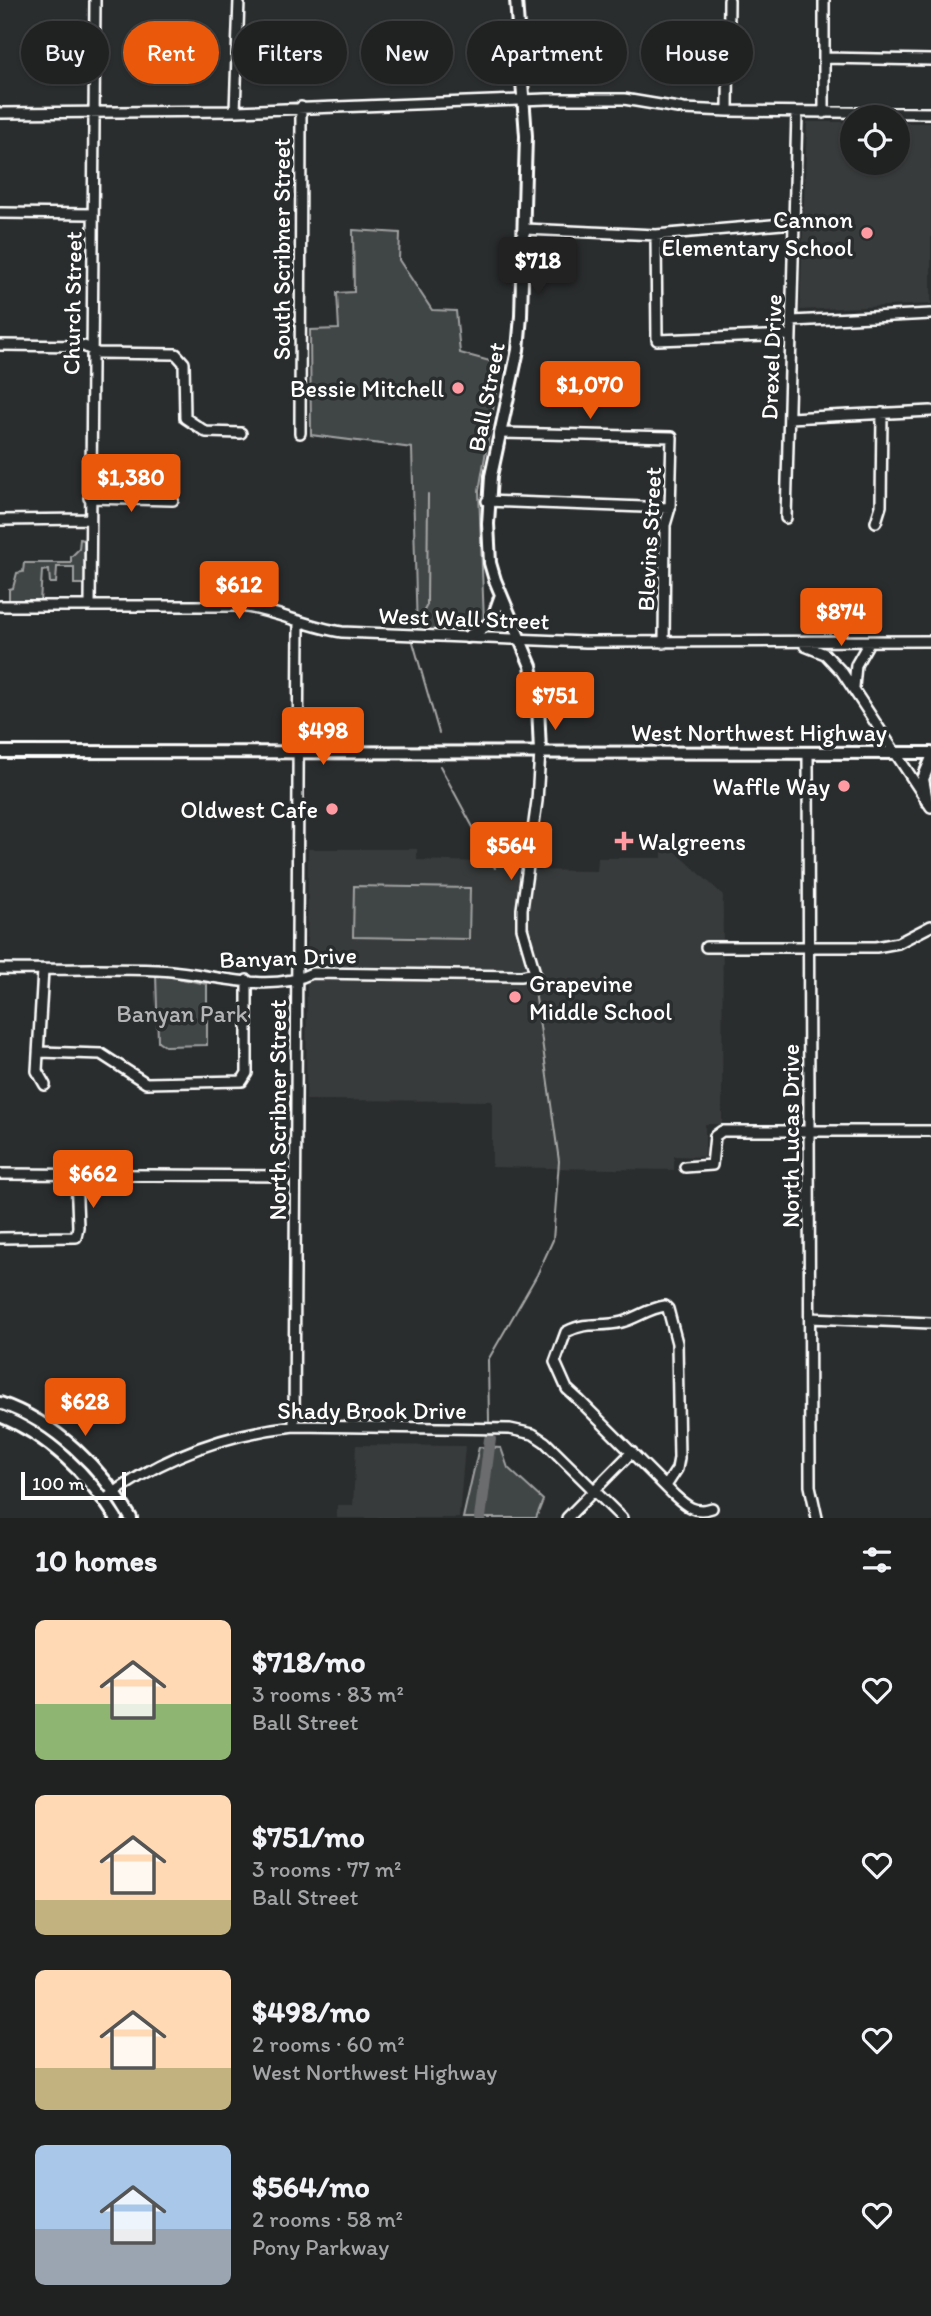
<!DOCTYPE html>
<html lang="en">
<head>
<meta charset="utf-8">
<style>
  body { margin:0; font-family:Itim,sans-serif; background:#2d2f2f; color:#f1f3f6; height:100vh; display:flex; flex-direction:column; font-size:26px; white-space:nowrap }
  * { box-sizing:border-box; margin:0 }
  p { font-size:23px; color:#a2a4a5 }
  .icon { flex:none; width:38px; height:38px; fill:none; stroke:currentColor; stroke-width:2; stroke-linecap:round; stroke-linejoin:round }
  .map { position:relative; height:1518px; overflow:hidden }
  .sheet { display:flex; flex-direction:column; background:#202222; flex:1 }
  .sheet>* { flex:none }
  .hud { position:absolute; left:21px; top:21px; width:889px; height:63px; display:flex; gap:14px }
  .fabs { position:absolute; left:840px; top:105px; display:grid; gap:14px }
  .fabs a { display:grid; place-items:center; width:70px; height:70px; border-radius:50%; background:#202222; box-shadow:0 2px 5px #0004,0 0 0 2px #3d3f40; font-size:35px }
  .scale { position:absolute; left:21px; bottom:18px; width:105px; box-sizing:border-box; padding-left:7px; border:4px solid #fff; border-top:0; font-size:19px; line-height:24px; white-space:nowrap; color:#fff; -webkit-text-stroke:5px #2a2d2e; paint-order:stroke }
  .price { position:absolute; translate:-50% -60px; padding:0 16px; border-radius:7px; background:#ea580c; color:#fff; font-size:23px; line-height:46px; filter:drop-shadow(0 2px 4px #0008) }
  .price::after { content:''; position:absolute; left:50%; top:42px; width:21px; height:16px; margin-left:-10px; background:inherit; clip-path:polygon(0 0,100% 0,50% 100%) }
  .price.selected { background:#222; color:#fff }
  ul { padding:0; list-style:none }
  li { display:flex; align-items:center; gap:21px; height:175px; padding:0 35px }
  li span { display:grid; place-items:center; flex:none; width:196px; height:140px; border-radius:10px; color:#555 }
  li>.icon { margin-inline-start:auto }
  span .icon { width:84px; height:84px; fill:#fffc; stroke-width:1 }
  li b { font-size:30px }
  h2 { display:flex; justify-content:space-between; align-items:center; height:84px; padding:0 35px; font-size:30px }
  .pill { padding:0 24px; border-radius:32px; background:#202222; box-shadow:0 2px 5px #0004,0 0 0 2px #3d3f40; font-size:24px; line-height:63px }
  .pill.selected { background:#ea580c; color:#fff }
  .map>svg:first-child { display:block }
</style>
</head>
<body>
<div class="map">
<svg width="931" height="1518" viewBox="0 0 931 1518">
  <rect width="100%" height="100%" fill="#2a2d2e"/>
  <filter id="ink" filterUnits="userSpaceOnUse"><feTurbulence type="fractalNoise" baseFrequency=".0143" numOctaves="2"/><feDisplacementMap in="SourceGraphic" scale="14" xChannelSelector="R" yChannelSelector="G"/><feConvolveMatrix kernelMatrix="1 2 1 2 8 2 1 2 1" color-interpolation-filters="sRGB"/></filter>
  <g filter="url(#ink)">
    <path fill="#373a3b" d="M807 122H852V163H898V123H931V304L800 310Z
      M662 839 723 895 722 1124H705V1157L674 1156V1170L492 1167V1101L306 1100 308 849H417V860L517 863V870L597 871 598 858H662Z
      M356 1445 465 1446 459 1518H337V1505H353Z"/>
    <path fill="#414445" stroke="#a0a2a2" stroke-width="2" d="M353 230 400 233 399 260 432 310 456 311 460 353 501 364 479 491 484 622 477 630 417 632 412 448 311 435 310 330 339 329 337 293 354 292Z
      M80 539 84 540 85 584H74V567H57L56 583H50L49 570 42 571 40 602H9V589L13 588 17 573 23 572 24 563H71V557L79 549Z
      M354 886 470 888 469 939 353 937Z
      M156 974 207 984V1045L165 1046 158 1041Z
      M479 1447 501 1448 508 1468 543 1500 536 1518H463Z"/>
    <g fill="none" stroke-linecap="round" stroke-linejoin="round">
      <path stroke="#a6a7a7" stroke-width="2" d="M414 629 427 605 428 494
        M413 642 439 733
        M440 766 495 868
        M489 1421 488 1360 537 1275 553 1240 559 1161 534 984"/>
      <path stroke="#6a6c6d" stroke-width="12" d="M480 1518 490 1439"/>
      <g stroke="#fff" stroke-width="14">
        <path id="minor" d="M824 0V113
          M824 58 931 60
          M235 111 239 0
          M728 111 729 0
          M0 113 235 111 547 99H624L684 109 728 111 931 113
          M0 213 92 214
          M525 229 656 235 794 223
          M656 235 657 340 791 335
          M792 321 931 314
          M0 345 84 346 97 353 176 354 184 363 185 418 206 432 241 433
          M789 418 931 411
          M300 433 301 107
          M502 433 672 437 670 508 665 525 664 643
          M89 498 173 500
          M487 501 670 508
          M786 518 797 113
          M0 520 89 519
          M876 522 881 506 882 413
          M0 606H240C275 610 307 627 342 632L586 642 931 641
          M90 606 95 0
          M805 646 825 654 842 672 931 807
          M854 687 856 665 868 644
          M808 753 810 1486 817 1518
          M706 947H876L898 943 931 926
          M0 969C52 970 105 968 157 970 205 971 266 996 312 973L521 976 535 973 522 928V909L537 801 540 752
          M43 970 37 1071 45 1085
          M40 1052 101 1054 146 1083 242 1081 247 1073V980
          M685 1167 712 1165 715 1136 722 1131H931
          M0 1174 295 1176
          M0 1238 76 1237 78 1227 76 1174
          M810 1318 931 1323
          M294 1426 299 621
          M666 1486 677 1469 679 1458 677 1343 668 1309 665 1306C649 1308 637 1318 622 1322 599 1328 590 1320 566 1332L555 1362 567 1389 580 1401 674 1495C686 1506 695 1514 712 1508
          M104 1500C161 1457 224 1434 294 1426L510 1429 533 1434 545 1442 622 1518
          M567 1518 632 1452"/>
      </g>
      <g stroke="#fff" stroke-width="16">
        <path id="major" d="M516 0 526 136 521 316 518 350 491 476 488 524 490 563 495 580 531 666 538 704 540 752
          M467 637 491 623 501 595
          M0 752 931 753
          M927 801 923 779 931 760
          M0 1403C55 1422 102 1468 131 1518
          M0 1416C48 1435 89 1475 116 1518"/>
      </g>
      <use href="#minor" stroke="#2a2d2e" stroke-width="9"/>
      <use href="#major" stroke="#2a2d2e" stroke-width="10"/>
    </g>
  </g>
  <g fill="#ff9aa2" stroke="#2a2d2e" stroke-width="2.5">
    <circle cx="867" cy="233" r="7"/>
    <circle cx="458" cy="388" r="7"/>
    <circle cx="844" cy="786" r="7"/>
    <circle cx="332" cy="809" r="7"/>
    <path d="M620.5 830.5h7v7h7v7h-7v7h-7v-7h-7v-7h7z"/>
    <circle cx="515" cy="997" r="7"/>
  </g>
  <g text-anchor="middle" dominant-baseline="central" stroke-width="7" stroke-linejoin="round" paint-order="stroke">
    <g font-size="24" fill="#fff" stroke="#2a2d2e" text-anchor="end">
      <text x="853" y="219">Cannon<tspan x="853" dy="28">Elementary School</tspan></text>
      <text x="444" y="388">Bessie Mitchell</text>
      <text x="830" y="786">Waffle Way</text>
      <text x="318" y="809">Oldwest Cafe</text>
      <text x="638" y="841" text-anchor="start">Walgreens</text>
      <text x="529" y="983" text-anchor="start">Grapevine<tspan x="529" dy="28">Middle School</tspan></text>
    </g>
    <g font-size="24" fill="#fff" stroke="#2a2d2e">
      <text transform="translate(281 249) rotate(-90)">South Scribner Street</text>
      <text transform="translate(72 303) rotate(-89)">Church Street</text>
      <text transform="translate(771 357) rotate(-88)">Drexel Drive</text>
      <text transform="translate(486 397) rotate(-79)">Ball Street</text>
      <text transform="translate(649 539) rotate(-87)">Blevins Street</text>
      <text transform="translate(464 618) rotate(2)">West Wall Street</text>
      <text x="759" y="732">West Northwest Highway</text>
      <text transform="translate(288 957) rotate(-2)">Banyan Drive</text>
      <text transform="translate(277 1110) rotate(-90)">North Scribner Street</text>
      <text transform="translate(790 1136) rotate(-90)">North Lucas Drive</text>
      <text x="372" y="1410">Shady Brook Drive</text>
    </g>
    <g font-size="24" fill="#b3b4b5" stroke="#2a2d2e">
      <text x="182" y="1013">Banyan Park</text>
    </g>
  </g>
</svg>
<div class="fabs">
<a><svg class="icon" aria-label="locate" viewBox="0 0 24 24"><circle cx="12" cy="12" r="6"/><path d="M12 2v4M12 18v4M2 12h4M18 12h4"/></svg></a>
</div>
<div class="scale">100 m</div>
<b class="price selected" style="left:538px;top:297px">$718</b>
<b class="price" style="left:590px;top:421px">$1,070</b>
<b class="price" style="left:131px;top:514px">$1,380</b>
<b class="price" style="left:239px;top:621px">$612</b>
<b class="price" style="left:841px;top:648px">$874</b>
<b class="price" style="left:555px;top:732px">$751</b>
<b class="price" style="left:323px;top:767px">$498</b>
<b class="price" style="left:511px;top:882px">$564</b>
<b class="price" style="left:93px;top:1210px">$662</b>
<b class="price" style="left:85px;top:1438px">$628</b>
<div class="hud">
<a class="pill">Buy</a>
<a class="pill selected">Rent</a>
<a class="pill">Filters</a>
<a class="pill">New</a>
<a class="pill">Apartment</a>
<a class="pill">House</a>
</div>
</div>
<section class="sheet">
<h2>10 homes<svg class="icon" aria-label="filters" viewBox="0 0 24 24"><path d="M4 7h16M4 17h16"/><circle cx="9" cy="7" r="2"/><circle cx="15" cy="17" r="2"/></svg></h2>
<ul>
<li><span style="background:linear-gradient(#ffd9b3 60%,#8fb573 0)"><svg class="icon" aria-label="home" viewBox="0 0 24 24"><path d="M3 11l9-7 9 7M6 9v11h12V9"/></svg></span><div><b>$718/mo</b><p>3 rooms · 83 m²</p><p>Ball Street</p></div><svg class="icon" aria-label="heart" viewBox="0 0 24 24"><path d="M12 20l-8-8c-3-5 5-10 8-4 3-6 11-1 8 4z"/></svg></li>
<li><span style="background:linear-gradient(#ffd9b3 75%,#c2b280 0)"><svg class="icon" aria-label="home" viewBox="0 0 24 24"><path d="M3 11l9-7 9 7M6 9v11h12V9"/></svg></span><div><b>$751/mo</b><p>3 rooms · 77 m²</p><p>Ball Street</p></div><svg class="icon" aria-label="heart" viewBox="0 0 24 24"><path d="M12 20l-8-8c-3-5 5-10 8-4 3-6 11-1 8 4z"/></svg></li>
<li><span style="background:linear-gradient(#ffd9b3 70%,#c2b280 0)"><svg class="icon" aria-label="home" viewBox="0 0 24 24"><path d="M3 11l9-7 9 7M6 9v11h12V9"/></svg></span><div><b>$498/mo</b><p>2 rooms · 60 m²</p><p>West Northwest Highway</p></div><svg class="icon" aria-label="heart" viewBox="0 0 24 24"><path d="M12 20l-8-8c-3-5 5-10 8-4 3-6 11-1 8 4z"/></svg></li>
<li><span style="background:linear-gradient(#a9c7e8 60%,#9aa5b1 0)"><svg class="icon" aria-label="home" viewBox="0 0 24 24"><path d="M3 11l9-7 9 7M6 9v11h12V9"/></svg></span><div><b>$564/mo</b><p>2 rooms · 58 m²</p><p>Pony Parkway</p></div><svg class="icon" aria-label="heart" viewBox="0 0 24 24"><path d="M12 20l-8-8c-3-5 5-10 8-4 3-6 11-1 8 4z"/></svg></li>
</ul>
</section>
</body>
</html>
